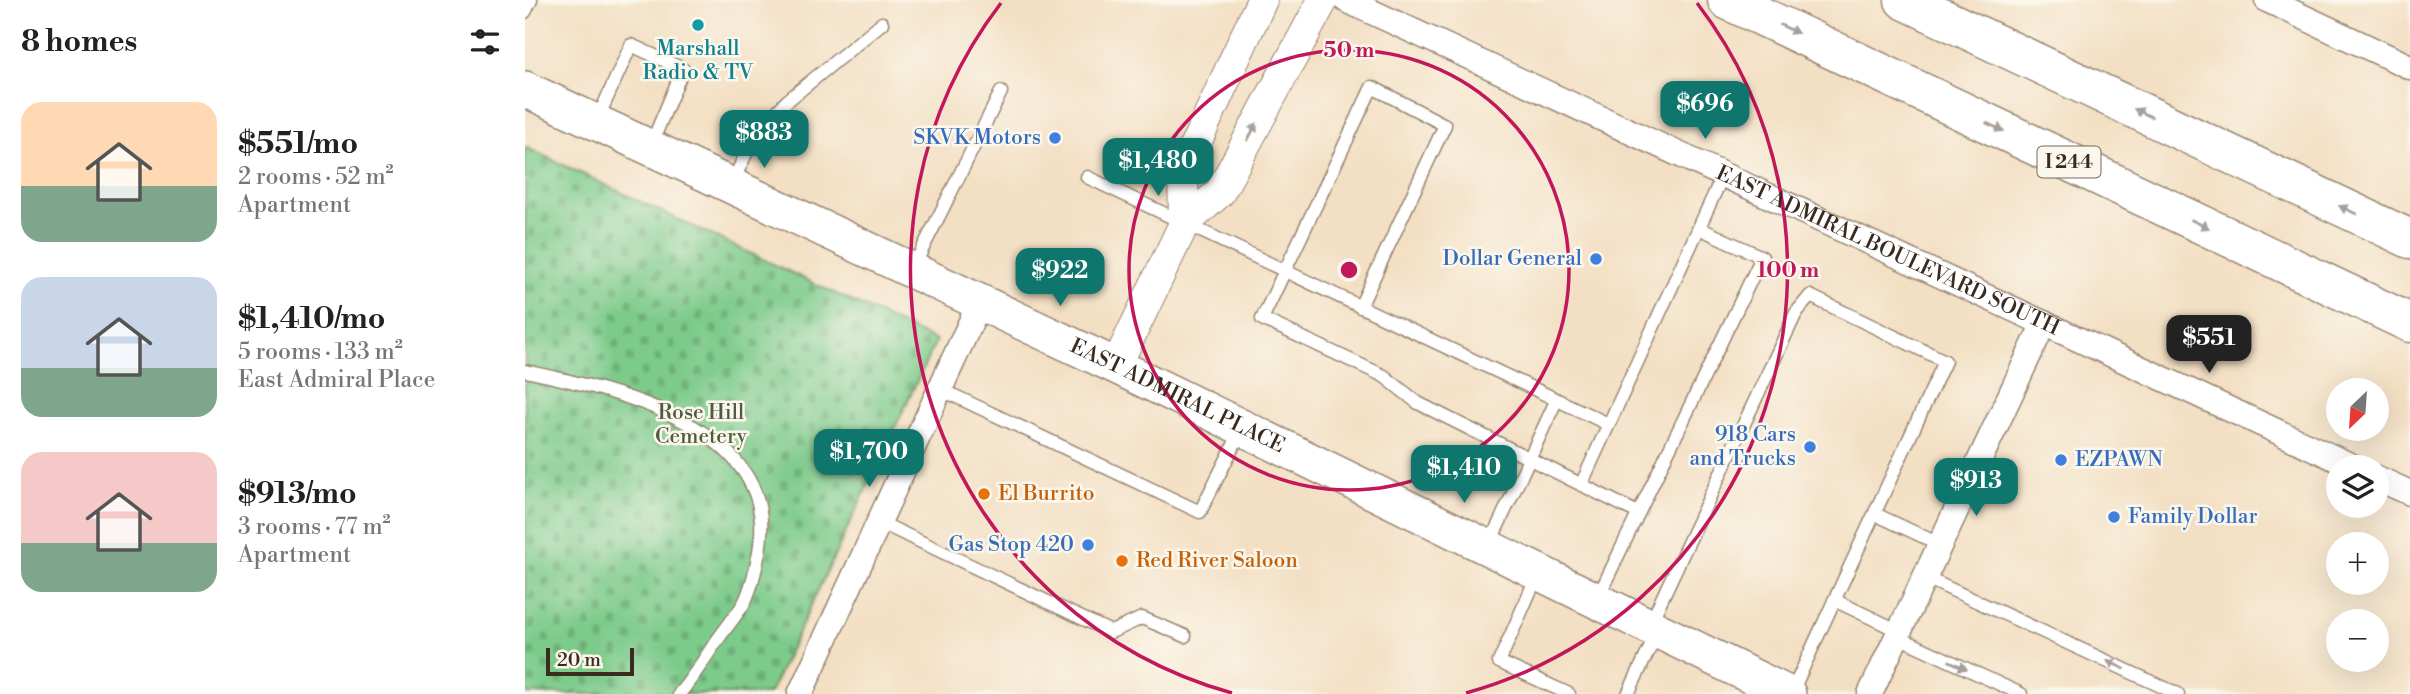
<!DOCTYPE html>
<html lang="en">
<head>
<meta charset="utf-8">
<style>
  body { margin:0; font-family:"Libre Bodoni",serif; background:#f2f2f2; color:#222; height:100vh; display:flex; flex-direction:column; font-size:26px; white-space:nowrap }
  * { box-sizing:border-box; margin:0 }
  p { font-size:23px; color:#767676 }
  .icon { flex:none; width:38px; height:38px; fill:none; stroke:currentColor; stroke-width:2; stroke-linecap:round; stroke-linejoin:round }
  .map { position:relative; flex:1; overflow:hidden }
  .panel { display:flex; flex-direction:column; background:#fff; width:525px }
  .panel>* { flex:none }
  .needle { width:46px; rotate:205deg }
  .fabs { position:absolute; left:1801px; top:378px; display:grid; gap:14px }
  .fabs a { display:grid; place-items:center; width:63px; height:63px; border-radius:50%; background:#fff; box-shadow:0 7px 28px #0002; font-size:35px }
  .scale { position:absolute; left:21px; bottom:18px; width:88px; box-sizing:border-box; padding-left:7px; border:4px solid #3b2a1e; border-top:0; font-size:19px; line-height:24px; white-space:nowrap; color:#3b2a1e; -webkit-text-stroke:5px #fbf7ec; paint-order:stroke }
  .price { position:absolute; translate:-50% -60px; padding:0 16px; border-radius:14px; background:#0f766e; color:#fff; font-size:23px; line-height:46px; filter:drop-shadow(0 2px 4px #0008) }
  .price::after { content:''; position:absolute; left:50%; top:42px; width:21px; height:16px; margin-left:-10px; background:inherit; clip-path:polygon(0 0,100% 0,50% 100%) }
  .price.current { background:#222; color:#fff }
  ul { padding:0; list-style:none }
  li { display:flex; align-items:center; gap:21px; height:175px; padding:0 21px }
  li span { display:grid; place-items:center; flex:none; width:196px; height:140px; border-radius:21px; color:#555 }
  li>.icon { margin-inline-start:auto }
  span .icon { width:84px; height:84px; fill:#fffc; stroke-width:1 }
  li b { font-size:30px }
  h2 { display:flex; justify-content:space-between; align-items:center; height:84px; padding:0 21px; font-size:30px }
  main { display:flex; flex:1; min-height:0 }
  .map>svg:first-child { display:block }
</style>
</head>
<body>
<main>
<section class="panel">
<h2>8 homes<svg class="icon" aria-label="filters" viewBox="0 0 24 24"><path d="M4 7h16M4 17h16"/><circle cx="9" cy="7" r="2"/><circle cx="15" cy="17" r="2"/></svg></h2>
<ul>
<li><span style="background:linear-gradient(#ffd9b3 60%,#7fa58c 0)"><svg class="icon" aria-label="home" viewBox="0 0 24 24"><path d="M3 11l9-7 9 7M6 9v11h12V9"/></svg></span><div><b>$551/mo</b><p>2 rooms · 52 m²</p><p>Apartment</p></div></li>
<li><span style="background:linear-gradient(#c9d6e8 65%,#7fa58c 0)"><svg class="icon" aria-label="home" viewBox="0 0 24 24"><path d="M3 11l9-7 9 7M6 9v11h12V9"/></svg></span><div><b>$1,410/mo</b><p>5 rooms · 133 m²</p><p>East Admiral Place</p></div></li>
<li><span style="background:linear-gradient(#f6c9c9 65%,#7fa58c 0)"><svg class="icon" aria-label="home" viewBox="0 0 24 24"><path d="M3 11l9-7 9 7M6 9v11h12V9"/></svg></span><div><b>$913/mo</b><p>3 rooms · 77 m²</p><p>Apartment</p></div></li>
</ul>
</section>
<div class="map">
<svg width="1885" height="694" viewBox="0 0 1885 694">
  <defs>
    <pattern id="cemetery-stones" width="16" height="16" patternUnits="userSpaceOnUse" patternTransform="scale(1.75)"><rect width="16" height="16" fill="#7dcb8b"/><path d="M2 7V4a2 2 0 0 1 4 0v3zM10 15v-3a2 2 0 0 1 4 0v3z" fill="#6dae78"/></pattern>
  </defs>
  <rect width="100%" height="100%" fill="#fbf7ec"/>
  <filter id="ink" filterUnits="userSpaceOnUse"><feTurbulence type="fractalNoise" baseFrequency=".0143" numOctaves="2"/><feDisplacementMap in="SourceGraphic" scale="14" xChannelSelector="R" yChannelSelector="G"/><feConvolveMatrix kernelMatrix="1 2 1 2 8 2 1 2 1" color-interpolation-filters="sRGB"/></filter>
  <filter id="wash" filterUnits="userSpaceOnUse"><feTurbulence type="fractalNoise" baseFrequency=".00686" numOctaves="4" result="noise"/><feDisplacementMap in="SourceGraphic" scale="28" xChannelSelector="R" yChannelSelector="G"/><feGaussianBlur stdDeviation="1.57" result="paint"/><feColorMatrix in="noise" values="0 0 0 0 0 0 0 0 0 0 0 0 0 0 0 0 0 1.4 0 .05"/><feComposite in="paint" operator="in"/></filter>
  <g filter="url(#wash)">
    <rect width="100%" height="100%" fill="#f3dfc3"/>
    <path fill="url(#cemetery-stones)" stroke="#5c7a54" stroke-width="2" d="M0 147 411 341 244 694H0Z"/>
  </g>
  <g filter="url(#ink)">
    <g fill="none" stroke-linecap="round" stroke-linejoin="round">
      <g stroke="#978470" stroke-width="15">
        <path id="service" d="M0 12 6 0
          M72 120 106 45 158 69 125 147
          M562 177 1083 424
          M206 185 230 135 262 101 357 23
          M387 270 476 92
          M835 307 920 125 847 87 737 319 859 376 893 403 1113 513
          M0 371C90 390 258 427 234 552 231 568 227 588 219 603 211 616 200 629 191 642 179 659 168 678 154 694
          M415 389 675 512 717 429
          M1056 485 1198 175
          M1350 514 1414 544
          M354 522 586 632 617 618 660 636
          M963 547 1031 401
          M1012 576 974 662 1044 694
          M1399 577 1653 694
          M1073 597 1237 257 1174 228
          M1309 600 1374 631
          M1125 624 1271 313 1285 296 1420 361 1266 694
          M1371 636 1496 694
          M1103 694 1133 631"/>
      </g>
      <g stroke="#978470" stroke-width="27">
        <g id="minor">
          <path id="s1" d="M821 0 1829 467"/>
          <path d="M1742 0 1885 67"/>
          <path d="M1852 478 1885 493"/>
          <path d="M275 694 455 302"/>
          <path d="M1345 694 1519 323"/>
        </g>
      </g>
      <g stroke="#978470" stroke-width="32">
        <path id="tertiary" d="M659 224 658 171 737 0
          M591 366 659 224 695 192 798 0"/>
      </g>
      <g stroke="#978470" stroke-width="38">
        <g id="secondary">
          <path id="s2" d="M0 89 591 366 1263 694"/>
        </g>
      </g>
      <g stroke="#978470" stroke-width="41">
        <path id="motorway" d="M1202 0 1885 323
          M1379 0 1885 239"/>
      </g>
      <use href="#service" stroke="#fff" stroke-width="12"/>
      <use href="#minor" stroke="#fff" stroke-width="24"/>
      <use href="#tertiary" stroke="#fff" stroke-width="30"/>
      <use href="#secondary" stroke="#fff" stroke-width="35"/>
      <use href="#motorway" stroke="#fff" stroke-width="38"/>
    </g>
    <defs><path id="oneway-solid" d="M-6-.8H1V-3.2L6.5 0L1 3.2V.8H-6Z" transform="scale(1.75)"/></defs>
    <g fill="#a79f9a">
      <use href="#oneway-solid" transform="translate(1264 29) rotate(25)"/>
      <use href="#oneway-solid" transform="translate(1618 113) rotate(-155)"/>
      <use href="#oneway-solid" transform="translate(1470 127) rotate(25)"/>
      <use href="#oneway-solid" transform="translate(727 132) rotate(-62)"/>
      <use href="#oneway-solid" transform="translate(1823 210) rotate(-155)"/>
      <use href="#oneway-solid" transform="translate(1675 224) rotate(25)"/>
      <use href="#oneway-solid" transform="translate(1433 665) rotate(25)"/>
      <use href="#oneway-solid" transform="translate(1591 665) rotate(-155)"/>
    </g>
  </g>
  <g fill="none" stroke="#c2185b" stroke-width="3.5">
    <circle cx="824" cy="270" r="220"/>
    <path d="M707 693A439 439 0 0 1 476 3M1172 3A439 439 0 0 1 941 693"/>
  </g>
  <circle fill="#0f9aa8" stroke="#fbf7ec" stroke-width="2.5" cx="173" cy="25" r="7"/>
  <g fill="#3f7fe0" stroke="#fbf7ec" stroke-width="2.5">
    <circle cx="530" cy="138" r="7"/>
    <circle cx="1071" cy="259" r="7"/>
    <circle cx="1285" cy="447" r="7"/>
    <circle cx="1536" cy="460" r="7"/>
    <circle cx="1589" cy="517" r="7"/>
    <circle cx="563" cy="545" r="7"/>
  </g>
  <g fill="#e8710a" stroke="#fbf7ec" stroke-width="2.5">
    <circle cx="459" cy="494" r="7"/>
    <circle cx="597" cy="561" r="7"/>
  </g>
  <g text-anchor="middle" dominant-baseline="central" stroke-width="5" stroke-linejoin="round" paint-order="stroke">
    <rect fill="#fbf7ec" stroke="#75685c" stroke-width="2" x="1512.5" y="146.5" width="63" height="31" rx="5"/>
    <g font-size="19" font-weight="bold" fill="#3b2a1e">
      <text x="1544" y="162">I 244</text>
    </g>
    <g font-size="21" fill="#0d838f" stroke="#fbf7ec">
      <text x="173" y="49">Marshall<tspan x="173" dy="24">Radio &amp; TV</tspan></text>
    </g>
    <g font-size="21" fill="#366cbe" stroke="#fbf7ec" text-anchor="end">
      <text x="516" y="138">SKVK Motors</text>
      <text x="1057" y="259">Dollar General</text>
      <text x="1271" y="435">918 Cars<tspan x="1271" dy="24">and Trucks</tspan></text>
      <text x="1550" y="460" text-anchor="start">EZPAWN</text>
      <text x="1603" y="517" text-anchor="start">Family Dollar</text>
      <text x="549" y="545">Gas Stop 420</text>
    </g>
    <g font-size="21" fill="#3b2a1e" stroke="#fbf7ec">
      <text stroke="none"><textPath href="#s1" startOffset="597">EAST ADMIRAL BOULEVARD SOUTH</textPath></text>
      <text stroke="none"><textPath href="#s2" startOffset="721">EAST ADMIRAL PLACE</textPath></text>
    </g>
    <g font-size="21" fill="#4f5a3f" stroke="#fbf7ec">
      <text x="176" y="413">Rose Hill<tspan x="176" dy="24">Cemetery</tspan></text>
    </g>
    <g font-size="21" fill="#c56008" stroke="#fbf7ec" text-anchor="start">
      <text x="473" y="494">El Burrito</text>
      <text x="611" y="561">Red River Saloon</text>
    </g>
  </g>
  <circle cx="824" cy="270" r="10" fill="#c2185b" stroke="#fbf7ec" stroke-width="3.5"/>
  <g font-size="21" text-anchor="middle" font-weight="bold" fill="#c2185b" stroke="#fbf7ec" stroke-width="5" stroke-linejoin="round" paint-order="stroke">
    <text x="824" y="57">50 m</text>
    <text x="1263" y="277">100 m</text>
  </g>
</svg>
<div class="fabs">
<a><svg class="needle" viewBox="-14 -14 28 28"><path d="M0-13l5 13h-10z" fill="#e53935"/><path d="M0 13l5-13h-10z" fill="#767676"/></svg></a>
<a><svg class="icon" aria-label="layers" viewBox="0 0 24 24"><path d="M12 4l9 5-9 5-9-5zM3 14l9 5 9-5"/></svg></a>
<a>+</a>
<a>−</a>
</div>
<div class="scale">20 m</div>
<b class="price" style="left:1180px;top:141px">$696</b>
<b class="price" style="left:239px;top:170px">$883</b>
<b class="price" style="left:633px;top:198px">$1,480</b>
<b class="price" style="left:535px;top:308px">$922</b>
<b class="price current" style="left:1684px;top:375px">$551</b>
<b class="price" style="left:344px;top:489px">$1,700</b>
<b class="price" style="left:939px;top:505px">$1,410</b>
<b class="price" style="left:1451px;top:518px">$913</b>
</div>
</main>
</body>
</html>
